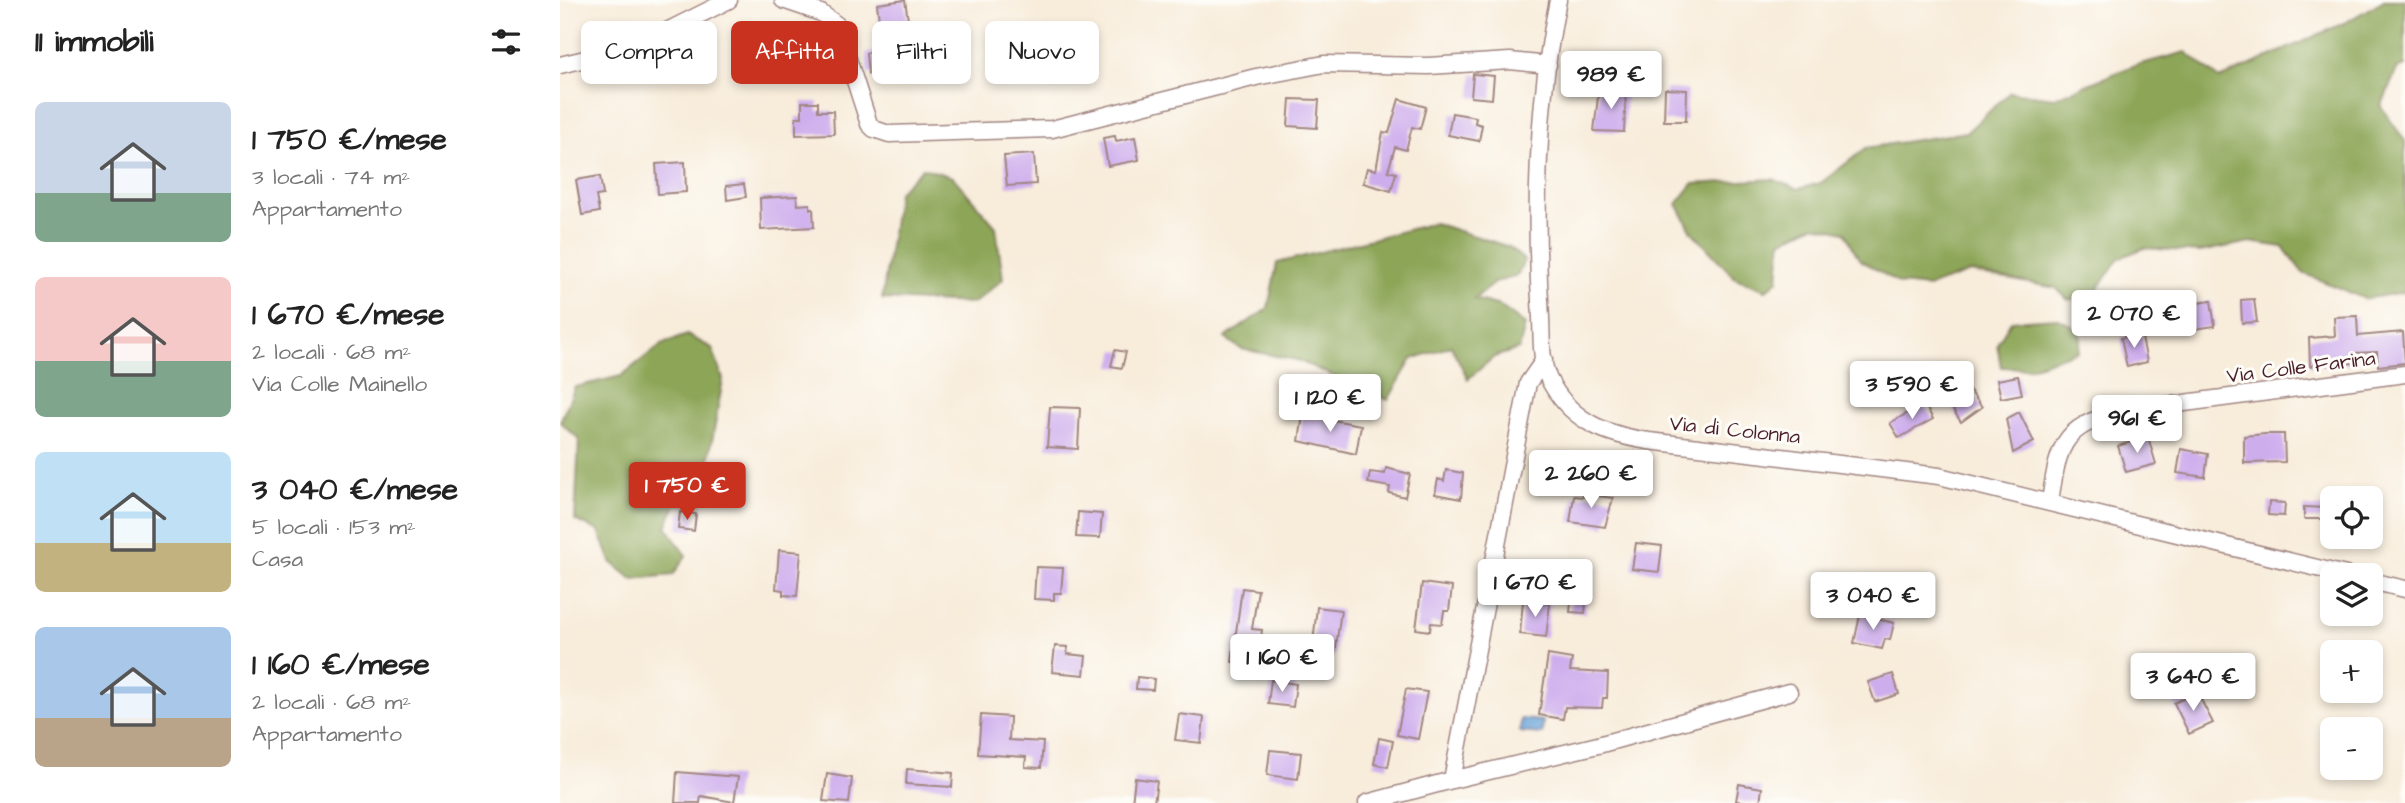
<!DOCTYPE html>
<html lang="it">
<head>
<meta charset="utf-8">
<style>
  body { margin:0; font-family:"Architects Daughter",sans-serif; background:#f6f6f6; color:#222; height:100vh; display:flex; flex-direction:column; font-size:26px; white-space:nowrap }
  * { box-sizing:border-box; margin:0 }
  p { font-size:23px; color:#767676 }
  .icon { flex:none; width:38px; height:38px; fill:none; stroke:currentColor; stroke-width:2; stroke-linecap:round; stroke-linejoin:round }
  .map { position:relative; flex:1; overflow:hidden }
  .panel { display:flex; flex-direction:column; background:#fff; width:560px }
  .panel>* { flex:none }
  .guide { position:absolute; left:21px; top:21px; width:665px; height:63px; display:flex; gap:14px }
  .fabs { position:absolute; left:1760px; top:486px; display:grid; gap:14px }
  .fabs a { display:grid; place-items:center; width:63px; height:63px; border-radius:10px; background:#fff; box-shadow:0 4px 10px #0003; font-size:35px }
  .price { position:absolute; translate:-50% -60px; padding:0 16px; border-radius:7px; background:#fff; color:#222; font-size:23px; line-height:46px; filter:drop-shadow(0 2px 4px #0008) }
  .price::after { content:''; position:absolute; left:50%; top:42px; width:21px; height:16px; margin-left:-10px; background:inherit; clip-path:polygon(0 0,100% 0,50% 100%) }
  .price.on { background:#c8321e; color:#fff }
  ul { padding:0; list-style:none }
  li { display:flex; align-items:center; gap:21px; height:175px; padding:0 35px }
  li span { display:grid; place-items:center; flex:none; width:196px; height:140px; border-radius:10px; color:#555 }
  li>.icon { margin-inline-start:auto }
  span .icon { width:84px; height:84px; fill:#fffc; stroke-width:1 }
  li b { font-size:30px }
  h2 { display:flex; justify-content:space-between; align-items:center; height:84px; padding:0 35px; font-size:30px }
  .chip { padding:0 24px; border-radius:10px; background:#fff; box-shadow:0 4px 10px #0003; font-size:24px; line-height:63px }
  .chip.on { background:#c8321e; color:#fff }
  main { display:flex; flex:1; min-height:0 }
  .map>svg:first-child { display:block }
</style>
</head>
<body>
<main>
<section class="panel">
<h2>11 immobili<svg class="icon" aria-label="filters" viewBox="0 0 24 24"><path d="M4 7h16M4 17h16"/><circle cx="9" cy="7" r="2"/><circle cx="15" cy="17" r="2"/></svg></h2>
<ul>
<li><span style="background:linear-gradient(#c9d6e8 65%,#7fa58c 0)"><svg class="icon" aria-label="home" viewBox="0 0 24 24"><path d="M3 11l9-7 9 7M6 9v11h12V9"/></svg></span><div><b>1 750 €/mese</b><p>3 locali · 74 m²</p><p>Appartamento</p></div></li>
<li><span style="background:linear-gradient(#f6c9c9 60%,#7fa58c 0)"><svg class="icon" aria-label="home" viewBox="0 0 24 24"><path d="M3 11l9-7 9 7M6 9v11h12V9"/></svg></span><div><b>1 670 €/mese</b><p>2 locali · 68 m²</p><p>Via Colle Mainello</p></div></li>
<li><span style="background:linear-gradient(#bfe0f5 65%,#c2b280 0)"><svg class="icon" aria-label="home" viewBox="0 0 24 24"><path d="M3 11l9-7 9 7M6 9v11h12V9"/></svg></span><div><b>3 040 €/mese</b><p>5 locali · 153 m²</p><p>Casa</p></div></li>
<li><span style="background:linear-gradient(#a9c7e8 65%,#b9a48a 0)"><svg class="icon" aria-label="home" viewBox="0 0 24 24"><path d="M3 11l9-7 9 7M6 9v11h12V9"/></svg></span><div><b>1 160 €/mese</b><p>2 locali · 68 m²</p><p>Appartamento</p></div></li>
</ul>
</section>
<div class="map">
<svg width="1845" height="803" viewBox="0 0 1845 803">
  <rect width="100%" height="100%" fill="#fdfcf7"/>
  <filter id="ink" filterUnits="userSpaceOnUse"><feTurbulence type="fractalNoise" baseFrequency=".0143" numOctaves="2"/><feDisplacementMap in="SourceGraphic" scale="14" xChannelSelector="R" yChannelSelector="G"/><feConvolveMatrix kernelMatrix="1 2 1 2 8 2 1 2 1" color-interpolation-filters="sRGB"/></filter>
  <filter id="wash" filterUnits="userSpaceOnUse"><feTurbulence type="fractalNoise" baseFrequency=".00686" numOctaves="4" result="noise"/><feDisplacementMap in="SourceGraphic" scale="28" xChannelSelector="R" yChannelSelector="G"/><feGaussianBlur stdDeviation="1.57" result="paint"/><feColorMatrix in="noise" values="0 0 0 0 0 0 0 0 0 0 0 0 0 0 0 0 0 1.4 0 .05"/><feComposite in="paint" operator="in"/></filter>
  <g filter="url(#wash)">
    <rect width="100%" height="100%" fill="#f8ecda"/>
    <path fill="#8ca556" stroke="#6b6240" stroke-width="2" d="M1824 0H1845V66L1837 69 1821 107 1845 141V292L1805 299 1743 273 1723 247 1690 242 1640 252 1584 248 1559 258 1533 295 1508 300 1496 288 1410 272 1368 287 1340 284 1299 259 1285 232 1254 225 1221 241 1218 280 1206 290 1175 278 1132 232 1117 204 1133 184 1213 179 1237 189 1261 183 1306 148 1407 132 1450 92 1494 98 1573 66 1626 52 1660 79 1786 22Z
      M363 168 393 177 436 227 443 279 414 303 322 299 338 192Z
      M874 223 949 247 964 260 958 275 934 283 914 299 940 306 965 325 959 349 934 357 908 379 891 346 852 359 828 400 737 360 681 349 665 338 708 308 717 263Z
      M1497 318 1516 328 1521 337 1518 351 1468 368 1441 367 1437 344 1451 321Z
      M127 335 152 348 163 379 141 503 116 505 106 526 126 556 113 575 72 579 51 562 39 531 15 520 19 439 0 422 15 387 61 376 102 344Z"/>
    <path fill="#66a3d7" stroke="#586181" stroke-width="2" d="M961 719 983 721 982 734 960 732Z"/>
    <g id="blocks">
      <path fill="#ceaded" d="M345 0 349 27 343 28 341 32 346 69 308 74 306 53 323 51 317 4Z
        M913 74 934 76 932 99 911 97Z
        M1039 88 1066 91 1064 132 1034 131Z
        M1105 89 1127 90 1126 121H1104Z
        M730 99 759 100 757 128 728 126Z
        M839 99 866 107 860 129 852 127 846 150 835 147 828 171 836 173 831 191 803 183 807 168 816 170 823 132 829 133Z
        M242 102H258V111H273L274 134 236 135V117H242Z
        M892 113 916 117 915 123 922 125 919 141 888 135Z
        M555 136 556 141 575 137 579 160 548 166 543 138Z
        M474 154 476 184 447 186 444 156Z
        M125 162 126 192 98 194 96 164Z
        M40 176 43 195 36 196 39 212 22 215 16 180Z
        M184 184 186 197 167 200 166 186Z
        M237 196 238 205 250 204V209H253L254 227 201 230 200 198Z
        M1694 299 1697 322 1682 323 1681 300Z
        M1651 301 1655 326 1627 330 1624 305Z
        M1797 316 1798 336 1843 332 1845 363 1818 366 1817 352 1795 353V363L1750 366 1749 338 1775 336 1774 317Z
        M1581 333 1587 362 1567 367 1561 338Z
        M555 350 566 352 562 368 551 366Z
        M1458 376 1462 394 1441 398 1437 380Z
        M1408 388 1422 407 1401 422 1393 410 1403 403 1398 395Z
        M1364 404 1373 419 1339 438 1330 423Z
        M490 407 520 408 518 449 487 447Z
        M1459 412 1474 442 1453 453 1446 419Z
        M743 415 801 425 796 454 739 441Z
        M1705 434H1724L1725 462 1684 463V436Z
        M1588 437 1596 464 1566 472 1558 446Z
        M1621 449 1648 454 1645 477 1617 473Z
        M826 468 850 474 845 497 829 493 830 487 808 483 810 472 825 474Z
        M886 470 903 473 901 499 875 494 878 479 884 481Z
        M1024 494 1053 498 1045 527 1010 522 1014 496 1023 497Z
        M1709 502 1725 503 1724 516 1708 515Z
        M1744 507 1766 508V519H1744Z
        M120 512 136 514 134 531 118 529Z
        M518 512 542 514 540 538 516 537Z
        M1076 543 1102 546 1099 572 1072 569Z
        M219 550 241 552 237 596 223 595V590L216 589Z
        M476 567 503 568 501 593H494V600L474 599Z
        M1013 580 1028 581 1025 613 1010 612Z
        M862 583 892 587 889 611H884L882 624 871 623 870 631 856 629Z
        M682 588 698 590 692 629 702 630 697 666 672 662Z
        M963 601 990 604 986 637 960 634Z
        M757 607 781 610 775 655 752 652Z
        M1300 615 1334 623 1330 640 1325 639 1322 649 1294 643Z
        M495 646 508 647 507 654 526 656 524 675 492 672Z
        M988 655 1012 659 1010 671 1048 673 1047 698H1043L1042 708 1005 707 1003 719 979 715Z
        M1333 674 1339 694 1315 702 1308 682Z
        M577 677 594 679 593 690 576 689Z
        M711 680 736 684 733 707 708 704Z
        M846 689 867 692 858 739 837 735Z
        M1637 692 1653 723 1629 734 1614 703Z
        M619 714 644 717 641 743 615 740Z
        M421 715 450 717 449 740 483 742 481 768 465 767 466 757 418 754Z
        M819 738 833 741 828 767 814 764Z
        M710 750 741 753 738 779 707 775Z
        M347 769 393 773 392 787 346 784Z
        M117 772 178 777 174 802 141 796 140 803H115Z
        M267 774 292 778 289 803 263 801Z
        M575 778 597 781 594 803H572Z
        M1179 784 1202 788 1200 803 1176 801Z"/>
    </g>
  </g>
  <g filter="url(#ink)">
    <use href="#blocks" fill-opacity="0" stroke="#a18682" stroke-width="2"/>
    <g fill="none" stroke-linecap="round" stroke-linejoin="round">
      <g stroke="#a18682" stroke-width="19">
        <path id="minor" d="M223 0 261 13 277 25 309 124 314 129 329 134 492 129 696 77 764 64 868 66 950 61 988 65
          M998 0C977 103 974 213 981 318 982 340 980 366 992 385 1014 423 1048 435 1089 441L1379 476 1790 576
          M0 65 75 47 169 0
          M1490 502C1499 438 1505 424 1571 410L1845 374
          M1811 581 1845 589
          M892 780 1038 745 1229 692
          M807 803 892 780 968 383 984 360"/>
      </g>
      <use href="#minor" stroke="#fff" stroke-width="16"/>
    </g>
  </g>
  <g text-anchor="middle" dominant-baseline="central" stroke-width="6" stroke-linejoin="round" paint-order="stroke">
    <g font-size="21" fill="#4a1f2b" stroke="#fdfcf7">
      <text transform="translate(1741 367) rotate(-7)">Via Colle Farina</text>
      <text transform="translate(1175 430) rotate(6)">Via di Colonna</text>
    </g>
  </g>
</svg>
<div class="fabs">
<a><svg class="icon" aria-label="locate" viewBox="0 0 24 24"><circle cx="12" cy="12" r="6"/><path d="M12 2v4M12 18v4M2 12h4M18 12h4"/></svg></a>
<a><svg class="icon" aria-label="layers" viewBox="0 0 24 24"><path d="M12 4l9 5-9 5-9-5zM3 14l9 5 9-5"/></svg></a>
<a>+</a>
<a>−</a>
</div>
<b class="price" style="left:1051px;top:111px">989 €</b>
<b class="price" style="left:1574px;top:350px">2 070 €</b>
<b class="price" style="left:1352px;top:421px">3 590 €</b>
<b class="price" style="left:770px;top:434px">1 120 €</b>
<b class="price" style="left:1577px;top:455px">961 €</b>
<b class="price" style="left:1031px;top:510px">2 260 €</b>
<b class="price on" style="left:127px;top:522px">1 750 €</b>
<b class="price" style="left:975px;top:619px">1 670 €</b>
<b class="price" style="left:1313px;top:632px">3 040 €</b>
<b class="price" style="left:722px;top:694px">1 160 €</b>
<b class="price" style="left:1633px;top:713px">3 640 €</b>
<div class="guide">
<a class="chip">Compra</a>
<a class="chip on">Affitta</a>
<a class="chip">Filtri</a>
<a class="chip">Nuovo</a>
</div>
</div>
</main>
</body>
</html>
